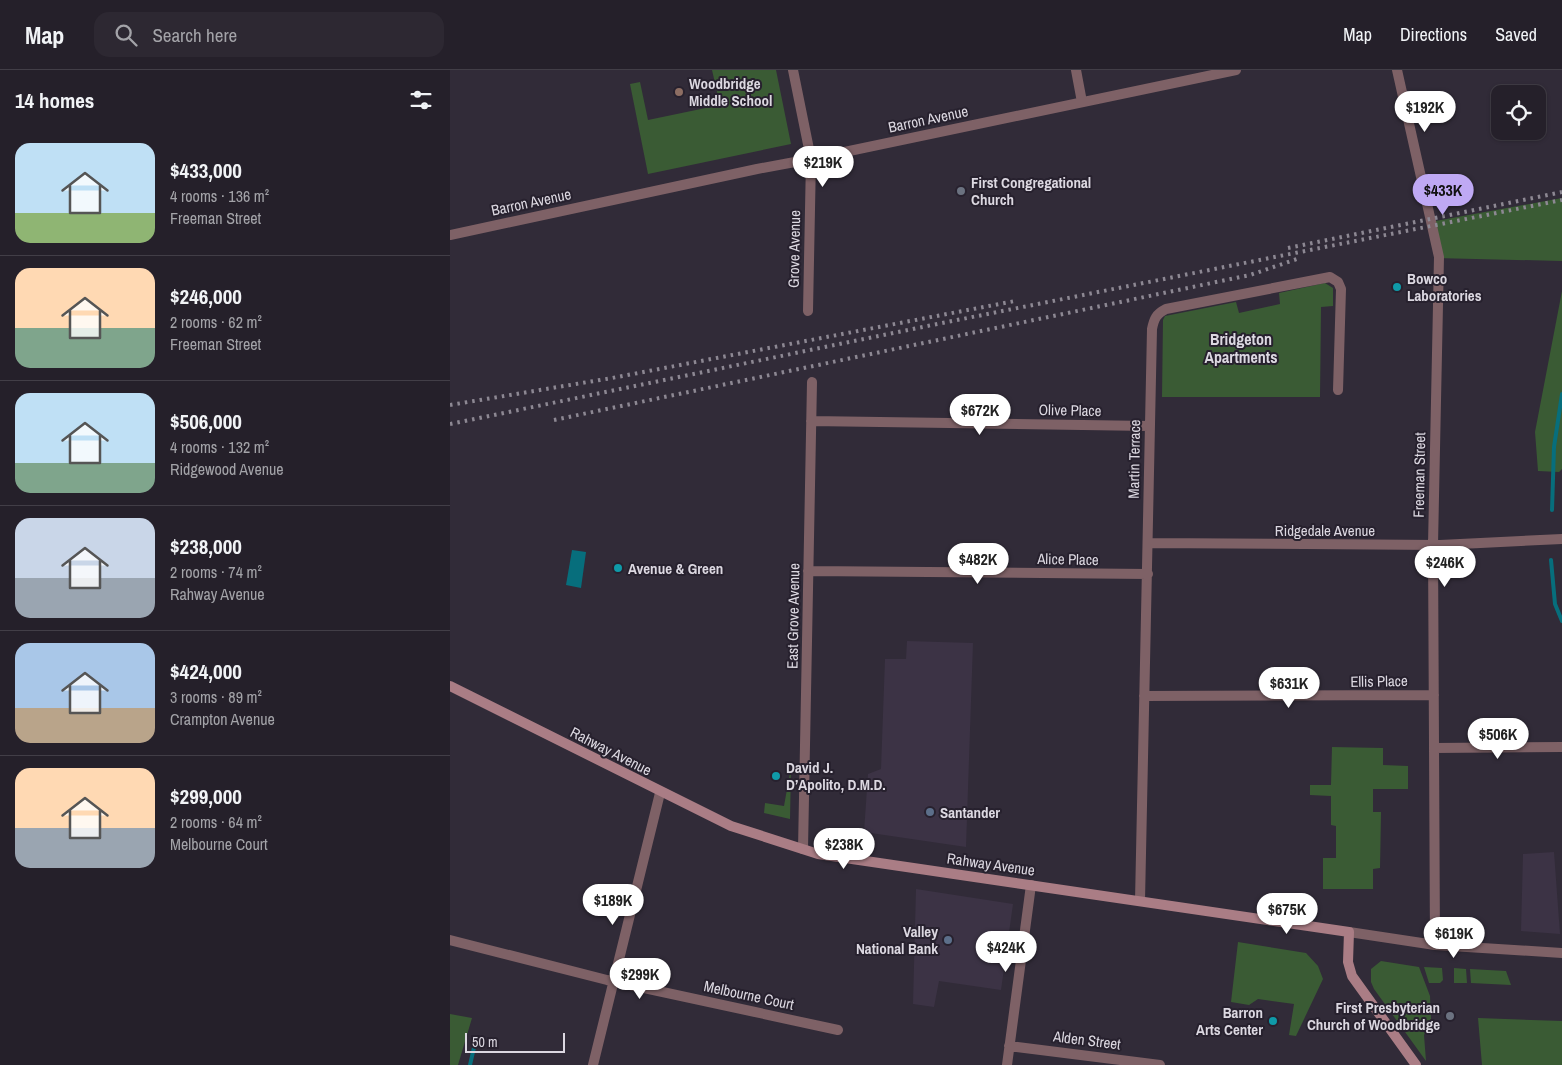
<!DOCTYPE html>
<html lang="en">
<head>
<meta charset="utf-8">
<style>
  body { margin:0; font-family:"Archivo Narrow",sans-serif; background:#2d2832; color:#f1f3f6; height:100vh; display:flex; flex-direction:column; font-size:19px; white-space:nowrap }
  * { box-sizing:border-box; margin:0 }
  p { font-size:16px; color:#a3a3a8 }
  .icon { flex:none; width:28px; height:28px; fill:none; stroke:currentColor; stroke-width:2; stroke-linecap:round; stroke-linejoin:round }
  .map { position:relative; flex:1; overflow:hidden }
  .side { display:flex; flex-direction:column; background:#25202a; width:450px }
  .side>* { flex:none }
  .buttons { position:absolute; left:1041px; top:15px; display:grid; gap:10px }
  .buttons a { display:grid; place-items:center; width:55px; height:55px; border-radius:10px; background:#25202a; box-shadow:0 1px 4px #0004,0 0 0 1px #423e47; font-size:25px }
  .scale { position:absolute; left:15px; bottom:12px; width:100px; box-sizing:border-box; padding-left:5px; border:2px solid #dcd8e1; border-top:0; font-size:14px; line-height:18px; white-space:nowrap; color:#dcd8e1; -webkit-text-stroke:4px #27212e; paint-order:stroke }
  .price { position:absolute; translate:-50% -42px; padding:0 11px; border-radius:18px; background:#fff; color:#222; font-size:16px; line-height:32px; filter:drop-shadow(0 1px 2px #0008) }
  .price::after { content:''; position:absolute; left:50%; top:30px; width:15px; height:11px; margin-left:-8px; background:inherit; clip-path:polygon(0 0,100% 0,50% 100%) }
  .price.current { background:#bfa9f4; color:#111 }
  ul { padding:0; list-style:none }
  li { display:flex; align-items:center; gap:15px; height:125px; padding:0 15px }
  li+li { border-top:1px solid #423e47 }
  li span { display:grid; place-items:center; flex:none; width:140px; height:100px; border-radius:15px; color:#555 }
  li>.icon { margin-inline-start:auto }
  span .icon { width:60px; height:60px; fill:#fffc; stroke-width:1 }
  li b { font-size:21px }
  h2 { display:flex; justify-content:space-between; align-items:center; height:60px; padding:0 15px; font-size:21px }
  header { display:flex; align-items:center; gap:30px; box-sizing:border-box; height:70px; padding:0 25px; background:#25202a; border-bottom:1px solid #423e47 }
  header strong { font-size:24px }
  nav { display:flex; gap:28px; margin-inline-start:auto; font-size:18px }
  .search { width:350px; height:45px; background:#2d2832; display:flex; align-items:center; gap:12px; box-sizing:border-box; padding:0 18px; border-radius:15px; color:#a3a3a8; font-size:19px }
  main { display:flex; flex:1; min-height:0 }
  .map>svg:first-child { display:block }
</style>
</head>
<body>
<header>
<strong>Map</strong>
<div class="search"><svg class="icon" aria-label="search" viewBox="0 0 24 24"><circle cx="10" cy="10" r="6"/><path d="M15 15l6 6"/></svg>Search here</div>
<nav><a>Map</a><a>Directions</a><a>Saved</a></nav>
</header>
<main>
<section class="side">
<h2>14 homes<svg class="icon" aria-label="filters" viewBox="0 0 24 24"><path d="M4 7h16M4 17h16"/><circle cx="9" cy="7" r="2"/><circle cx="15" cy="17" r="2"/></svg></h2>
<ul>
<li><span style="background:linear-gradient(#bfe0f5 70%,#8fb573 0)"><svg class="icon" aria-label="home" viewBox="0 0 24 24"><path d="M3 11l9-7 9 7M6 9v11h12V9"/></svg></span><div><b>$433,000</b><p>4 rooms · 136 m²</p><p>Freeman Street</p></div></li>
<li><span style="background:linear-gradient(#ffd9b3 60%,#7fa58c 0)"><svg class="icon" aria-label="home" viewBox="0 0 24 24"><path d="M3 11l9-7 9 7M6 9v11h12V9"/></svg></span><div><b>$246,000</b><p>2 rooms · 62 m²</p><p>Freeman Street</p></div></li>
<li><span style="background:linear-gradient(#bfe0f5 70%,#7fa58c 0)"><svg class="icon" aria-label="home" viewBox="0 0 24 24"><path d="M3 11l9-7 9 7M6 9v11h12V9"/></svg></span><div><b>$506,000</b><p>4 rooms · 132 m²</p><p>Ridgewood Avenue</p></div></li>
<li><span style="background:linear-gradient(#c9d6e8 60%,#9aa5b1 0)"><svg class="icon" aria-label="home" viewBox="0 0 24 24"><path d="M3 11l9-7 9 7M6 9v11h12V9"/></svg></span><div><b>$238,000</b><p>2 rooms · 74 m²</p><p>Rahway Avenue</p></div></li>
<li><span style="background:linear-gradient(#a9c7e8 65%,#b9a48a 0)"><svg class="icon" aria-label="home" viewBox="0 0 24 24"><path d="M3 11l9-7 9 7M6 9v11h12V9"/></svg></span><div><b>$424,000</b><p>3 rooms · 89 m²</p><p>Crampton Avenue</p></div></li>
<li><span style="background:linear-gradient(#ffd9b3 60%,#9aa5b1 0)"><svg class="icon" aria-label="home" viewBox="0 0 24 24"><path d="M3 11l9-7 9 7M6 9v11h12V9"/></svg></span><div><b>$299,000</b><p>2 rooms · 64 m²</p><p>Melbourne Court</p></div></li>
</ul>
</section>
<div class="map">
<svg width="1112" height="995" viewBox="0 0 1112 995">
  <rect width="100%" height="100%" fill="#312b38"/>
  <path fill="#3c3345" d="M457 571 523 573 516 777 414 762 418 704 431 699 435 589H456Z
    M1104 782 1110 864 1071 861 1073 784Z
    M466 819 563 834 551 920 489 911 484 937 463 934Z"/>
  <path fill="#3a5b34" d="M262 0H326L341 74 198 104 180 14 190 12 198 50 270 35Z
    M1112 128V191L985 188 980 152Z
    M875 213 883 218V236L871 237 870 327H712L713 250 715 246 786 232 789 243 830 234 829 223Z
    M1112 221V399L1109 402 1088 401 1085 362Z
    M882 677 933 678V695L958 696V719H923V742H931L930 798 923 799V819H873V788H886V756L881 755V726L860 725V715H881Z
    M341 697 340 749 314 743 315 733 334 736Z
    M788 872 856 883 868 896 873 909 846 966 839 965 844 934 808 929 799 935 781 932Z
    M931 891 969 897 980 926 981 949 974 965 976 991 924 919 921 912V899Z
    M974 897 992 898 993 910 990 913H979Z
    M1004 898 1016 899 1017 913H1004Z
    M1020 899 1056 901 1061 915 1021 913Z
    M0 944 22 948 8 995H0Z
    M1028 948 1112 951V995H1032Z"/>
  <path fill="#076e7c" d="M122 480 136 482 131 518 116 515Z"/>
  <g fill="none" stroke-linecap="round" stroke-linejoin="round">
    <path stroke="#076e7c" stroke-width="4" d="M1102 440 1104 377 1112 324
      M1101 490 1105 534 1112 551
      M20 995 26 969"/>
    <path stroke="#7e6166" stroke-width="10" d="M343 0 361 89 358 241
      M626 0 632 32
      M947 0 989 187 983 475 985 875
      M0 165 307 99 361 89 786 0
      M361 351 699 356
      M698 473 990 475 1112 469
      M358 501 698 504
      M694 626 984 625
      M984 678 1112 677
      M353 779 362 312
      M690 831 702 259C704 249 706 244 716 239L880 207 888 212 891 219 888 320
      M0 870 157 910 388 960
      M559 976 710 995
      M143 995 210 723
      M557 995 581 815"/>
    <path stroke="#7e6166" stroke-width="10" d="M899 862 985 875 1112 883"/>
    <path stroke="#aa7d85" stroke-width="10" d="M0 616 281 756 368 784 899 862 898 892 902 906 966 995"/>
    <path stroke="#8d8893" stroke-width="4" stroke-dasharray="2.5 5" stroke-linecap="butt" d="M838 178 1112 122
      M0 335 162 308 565 231
      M104 350 800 205 847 189
      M0 354 482 255 1112 130"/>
  </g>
  <circle fill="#8d6e63" stroke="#27212e" stroke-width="2" cx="229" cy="22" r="5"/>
  <g fill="#6b7280" stroke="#27212e" stroke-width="2">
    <circle cx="511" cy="121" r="5"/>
    <circle cx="1000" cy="946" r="5"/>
  </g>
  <g fill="#0f9aa8" stroke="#27212e" stroke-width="2">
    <circle cx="947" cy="217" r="5"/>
    <circle cx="168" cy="498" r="5"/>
    <circle cx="326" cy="706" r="5"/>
    <circle cx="823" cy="951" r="5"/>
  </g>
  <g fill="#5c6f8a" stroke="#27212e" stroke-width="2">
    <circle cx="480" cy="742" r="5"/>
    <circle cx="498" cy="870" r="5"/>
  </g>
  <g text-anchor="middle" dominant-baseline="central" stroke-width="4" stroke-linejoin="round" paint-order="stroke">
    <g font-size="15" font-weight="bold" fill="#dcd8e1" stroke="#27212e" text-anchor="start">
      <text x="239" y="13">Woodbridge<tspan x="239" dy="17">Middle School</tspan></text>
      <text x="521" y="112">First Congregational<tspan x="521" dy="17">Church</tspan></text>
      <text x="957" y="208">Bowco<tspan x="957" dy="17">Laboratories</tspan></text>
      <text x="178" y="498">Avenue &amp; Green</text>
      <text x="336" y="697">David J.<tspan x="336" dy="17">D’Apolito, D.M.D.</tspan></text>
      <text x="490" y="742">Santander</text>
      <text x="488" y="861" text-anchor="end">Valley<tspan x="488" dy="17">National Bank</tspan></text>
      <text x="990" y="937" text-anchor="end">First Presbyterian<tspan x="990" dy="17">Church of Woodbridge</tspan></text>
      <text x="813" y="942" text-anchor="end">Barron<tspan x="813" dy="17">Arts Center</tspan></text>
    </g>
    <g font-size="15" fill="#dcd8e1" stroke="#27212e">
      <text transform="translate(478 49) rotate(-12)">Barron Avenue</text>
      <text transform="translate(81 132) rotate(-12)">Barron Avenue</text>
      <text transform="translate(344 179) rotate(-89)">Grove Avenue</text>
      <text transform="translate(620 340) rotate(1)">Olive Place</text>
      <text transform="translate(684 389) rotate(-89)">Martin Terrace</text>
      <text transform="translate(969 405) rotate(-89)">Freeman Street</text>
      <text x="875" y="460">Ridgedale Avenue</text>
      <text transform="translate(618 489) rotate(1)">Alice Place</text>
      <text transform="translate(343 546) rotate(-89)">East Grove Avenue</text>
      <text transform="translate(929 611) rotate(-1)">Ellis Place</text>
      <text transform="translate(161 681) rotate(27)">Rahway Avenue</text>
      <text transform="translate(541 794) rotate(8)">Rahway Avenue</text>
      <text transform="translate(299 925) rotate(12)">Melbourne Court</text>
      <text transform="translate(637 970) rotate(7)">Alden Street</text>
    </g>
    <g font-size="16" font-weight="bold" fill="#dcd8e1" stroke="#27212e">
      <text x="791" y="269">Bridgeton<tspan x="791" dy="18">Apartments</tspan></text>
    </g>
  </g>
</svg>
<div class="buttons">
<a><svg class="icon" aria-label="locate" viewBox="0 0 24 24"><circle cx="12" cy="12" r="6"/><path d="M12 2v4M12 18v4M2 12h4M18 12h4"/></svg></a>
</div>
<div class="scale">50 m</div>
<b class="price" style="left:975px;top:63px">$192K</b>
<b class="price" style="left:373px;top:118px">$219K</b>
<b class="price current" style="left:993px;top:146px">$433K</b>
<b class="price" style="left:530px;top:366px">$672K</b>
<b class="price" style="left:528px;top:515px">$482K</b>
<b class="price" style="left:995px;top:518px">$246K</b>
<b class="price" style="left:839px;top:639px">$631K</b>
<b class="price" style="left:1048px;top:690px">$506K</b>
<b class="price" style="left:394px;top:800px">$238K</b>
<b class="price" style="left:163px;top:856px">$189K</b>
<b class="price" style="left:837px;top:865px">$675K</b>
<b class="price" style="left:1004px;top:889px">$619K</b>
<b class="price" style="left:556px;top:903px">$424K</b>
<b class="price" style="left:190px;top:930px">$299K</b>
</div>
</main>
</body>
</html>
